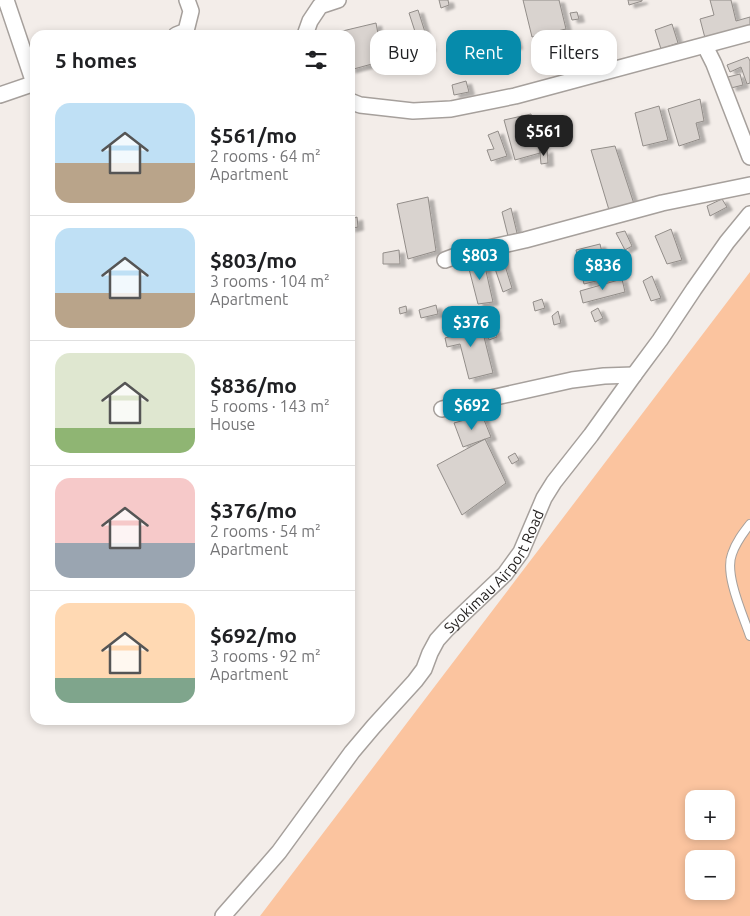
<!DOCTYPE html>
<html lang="en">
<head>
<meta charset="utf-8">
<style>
  body { margin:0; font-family:Ubuntu,sans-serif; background:#f2f2f2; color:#202124; height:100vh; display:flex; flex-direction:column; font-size:19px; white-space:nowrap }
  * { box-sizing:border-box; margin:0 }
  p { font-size:16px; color:#757577 }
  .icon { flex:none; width:28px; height:28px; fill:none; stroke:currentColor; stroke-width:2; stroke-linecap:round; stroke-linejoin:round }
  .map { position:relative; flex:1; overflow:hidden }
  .drawer { position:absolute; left:30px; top:30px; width:325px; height:695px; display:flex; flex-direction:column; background:#fff; border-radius:15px; box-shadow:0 2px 8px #0003 }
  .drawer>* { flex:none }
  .top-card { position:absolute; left:370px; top:30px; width:305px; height:45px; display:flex; gap:10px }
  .fabs { position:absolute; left:685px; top:790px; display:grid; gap:10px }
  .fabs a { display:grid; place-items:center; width:50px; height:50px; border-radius:10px; background:#fff; box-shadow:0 2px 8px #0003; font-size:25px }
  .price { position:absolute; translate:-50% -42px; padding:0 11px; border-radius:10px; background:#068bab; color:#fff; font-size:16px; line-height:32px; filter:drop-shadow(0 1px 2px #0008) }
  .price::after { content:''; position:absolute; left:50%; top:30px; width:15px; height:11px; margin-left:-8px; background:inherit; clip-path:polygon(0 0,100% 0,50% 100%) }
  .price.selected { background:#222; color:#fff }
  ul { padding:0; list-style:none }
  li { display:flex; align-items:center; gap:15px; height:125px; padding:0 25px }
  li+li { border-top:1px solid #e0e0e0 }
  li span { display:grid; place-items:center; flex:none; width:140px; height:100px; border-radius:15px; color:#555 }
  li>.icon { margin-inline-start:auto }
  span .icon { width:60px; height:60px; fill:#fffc; stroke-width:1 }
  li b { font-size:21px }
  h2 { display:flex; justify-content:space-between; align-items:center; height:60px; padding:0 25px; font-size:21px }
  .tag { padding:0 18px; border-radius:15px; background:#fff; box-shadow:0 2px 8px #0003; font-size:18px; line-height:45px }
  .tag.selected { background:#068bab; color:#fff }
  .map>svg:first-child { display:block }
</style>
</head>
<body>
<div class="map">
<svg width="750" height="916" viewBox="0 0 750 916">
  <defs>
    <filter id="shadow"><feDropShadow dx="5.5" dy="3" stdDeviation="1" flood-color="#0004"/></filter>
  </defs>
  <rect width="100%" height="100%" fill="#f3ede9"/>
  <path fill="#fbc49f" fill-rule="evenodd" d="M750 272V916H260ZM694 799H726V831H694ZM694 859H726V891H694Z"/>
  <path fill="#d9d3cf" stroke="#928d89" filter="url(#shadow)" d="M439 0H448L449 5 441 8Z
    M523 0H559L566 29 532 37Z
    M628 0H642V1L629 5Z
    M710 0H731L736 21 750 17V26L705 38 700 19 714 15Z
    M418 10 430 48 421 50 409 13Z
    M577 12 579 19 572 20 570 13Z
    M376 23 383 61 350 70V35H335L334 33Z
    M672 24 678 43 661 49 655 30Z
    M514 35 517 46 509 48 507 36Z
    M748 57 750 61V83L747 84 741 67 730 72 727 65Z
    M740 74 743 85 731 88 728 77Z
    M466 81 469 92 454 95 452 85Z
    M700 99 704 121 696 123 700 139 679 146 668 109Z
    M659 106 668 140 643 146 635 113Z
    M531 114 540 153 515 160 504 120Z
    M498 131 507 156 491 161 487 150 494 149 488 135Z
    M615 146 636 210H609L591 150Z
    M547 149 548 163 541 164 540 153Z
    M428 197 436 251 408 259 397 204Z
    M722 199 727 207 710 216 707 206Z
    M511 208 517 233 508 236 502 212Z
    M357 217 358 227 350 229V220Z
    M671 229 682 260 667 264 655 236Z
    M625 231 632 246 625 250 616 233Z
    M600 244 608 278 584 284 576 250Z
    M399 250 400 264H383V253Z
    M502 256 512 288 503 292 492 260Z
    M483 258 493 302 478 304 467 261Z
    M652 276 661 298 651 301 643 281Z
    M622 279 625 292 583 303 580 291Z
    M542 299 545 308 535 311 533 302Z
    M436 305 438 314 421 318 419 310Z
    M406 306 407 312 400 314 399 308Z
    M598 308 603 318 595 322 591 312Z
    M558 311 561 323 554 325 552 316Z
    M466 317 470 332 482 329 493 373 469 379 460 344 447 347 445 338 452 336 448 322Z
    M495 329 497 337 489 340 487 332Z
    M482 415 491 437 463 447 454 423Z
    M485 439 506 483 462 515 437 465Z
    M515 453 519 460 512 464 508 457Z"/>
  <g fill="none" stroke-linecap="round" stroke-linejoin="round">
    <g stroke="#a6a09c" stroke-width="10">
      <path id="lane" d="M750 524C743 533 736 542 732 554 724 574 743 615 750 636"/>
    </g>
    <g stroke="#a6a09c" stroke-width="18">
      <g id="street">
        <path d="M6 0 34 83"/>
        <path d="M176 35 186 31 191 11 187 0"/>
        <path d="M305 35 310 21 320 6 338 0"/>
        <path d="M705 46 714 64 750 157"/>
        <path d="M0 95 35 83"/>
        <path d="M350 101 360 105 413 111 451 109 515 96 750 33"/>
        <path d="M445 260 461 254 525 240 662 203 750 185"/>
        <path d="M442 409 572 380 604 376 634 375"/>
        <path id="s1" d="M223 916 279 852 352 752 374 726 415 681 424 669 430 653 437 640 447 629 505 574 521 552 544 498 554 482 591 435 634 375 660 340 694 289 727 242 750 214"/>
      </g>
    </g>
    <use href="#lane" stroke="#fff" stroke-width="8"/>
    <use href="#street" stroke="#fff" stroke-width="15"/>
  </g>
  <g text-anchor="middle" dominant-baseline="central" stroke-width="4" stroke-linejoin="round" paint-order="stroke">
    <g font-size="15" fill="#211e1d" stroke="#f3ede9">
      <text stroke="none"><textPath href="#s1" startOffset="441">Syokimau Airport Road</textPath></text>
    </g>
  </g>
</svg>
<div class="fabs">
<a>+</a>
<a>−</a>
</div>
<b class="price selected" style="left:544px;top:157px">$561</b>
<b class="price" style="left:480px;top:281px">$803</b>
<b class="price" style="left:603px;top:291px">$836</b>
<b class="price" style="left:471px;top:348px">$376</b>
<b class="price" style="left:472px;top:431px">$692</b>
<div class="top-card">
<a class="tag">Buy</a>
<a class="tag selected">Rent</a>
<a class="tag">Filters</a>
</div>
<section class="drawer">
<h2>5 homes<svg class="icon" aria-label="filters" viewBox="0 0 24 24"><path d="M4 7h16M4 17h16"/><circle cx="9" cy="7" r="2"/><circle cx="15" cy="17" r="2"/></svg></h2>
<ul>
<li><span style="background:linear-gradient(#bfe0f5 60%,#b9a48a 0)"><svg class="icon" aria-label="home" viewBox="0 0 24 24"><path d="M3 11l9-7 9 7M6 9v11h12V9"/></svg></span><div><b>$561/mo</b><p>2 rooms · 64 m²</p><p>Apartment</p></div></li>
<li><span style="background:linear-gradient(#bfe0f5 65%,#b9a48a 0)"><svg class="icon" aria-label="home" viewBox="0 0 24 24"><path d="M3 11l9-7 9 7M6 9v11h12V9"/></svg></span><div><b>$803/mo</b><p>3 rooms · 104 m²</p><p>Apartment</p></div></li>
<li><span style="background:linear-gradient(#dfe7d0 75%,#8fb573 0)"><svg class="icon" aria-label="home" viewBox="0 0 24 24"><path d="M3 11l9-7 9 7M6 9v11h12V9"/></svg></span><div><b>$836/mo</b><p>5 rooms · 143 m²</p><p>House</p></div></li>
<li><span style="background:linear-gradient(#f6c9c9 65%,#9aa5b1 0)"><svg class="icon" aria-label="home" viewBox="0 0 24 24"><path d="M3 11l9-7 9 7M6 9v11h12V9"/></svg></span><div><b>$376/mo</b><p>2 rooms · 54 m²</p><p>Apartment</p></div></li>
<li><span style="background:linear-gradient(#ffd9b3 75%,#7fa58c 0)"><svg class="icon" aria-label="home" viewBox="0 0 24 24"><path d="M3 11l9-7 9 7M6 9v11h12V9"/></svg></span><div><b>$692/mo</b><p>3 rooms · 92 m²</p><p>Apartment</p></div></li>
</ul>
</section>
</div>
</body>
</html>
